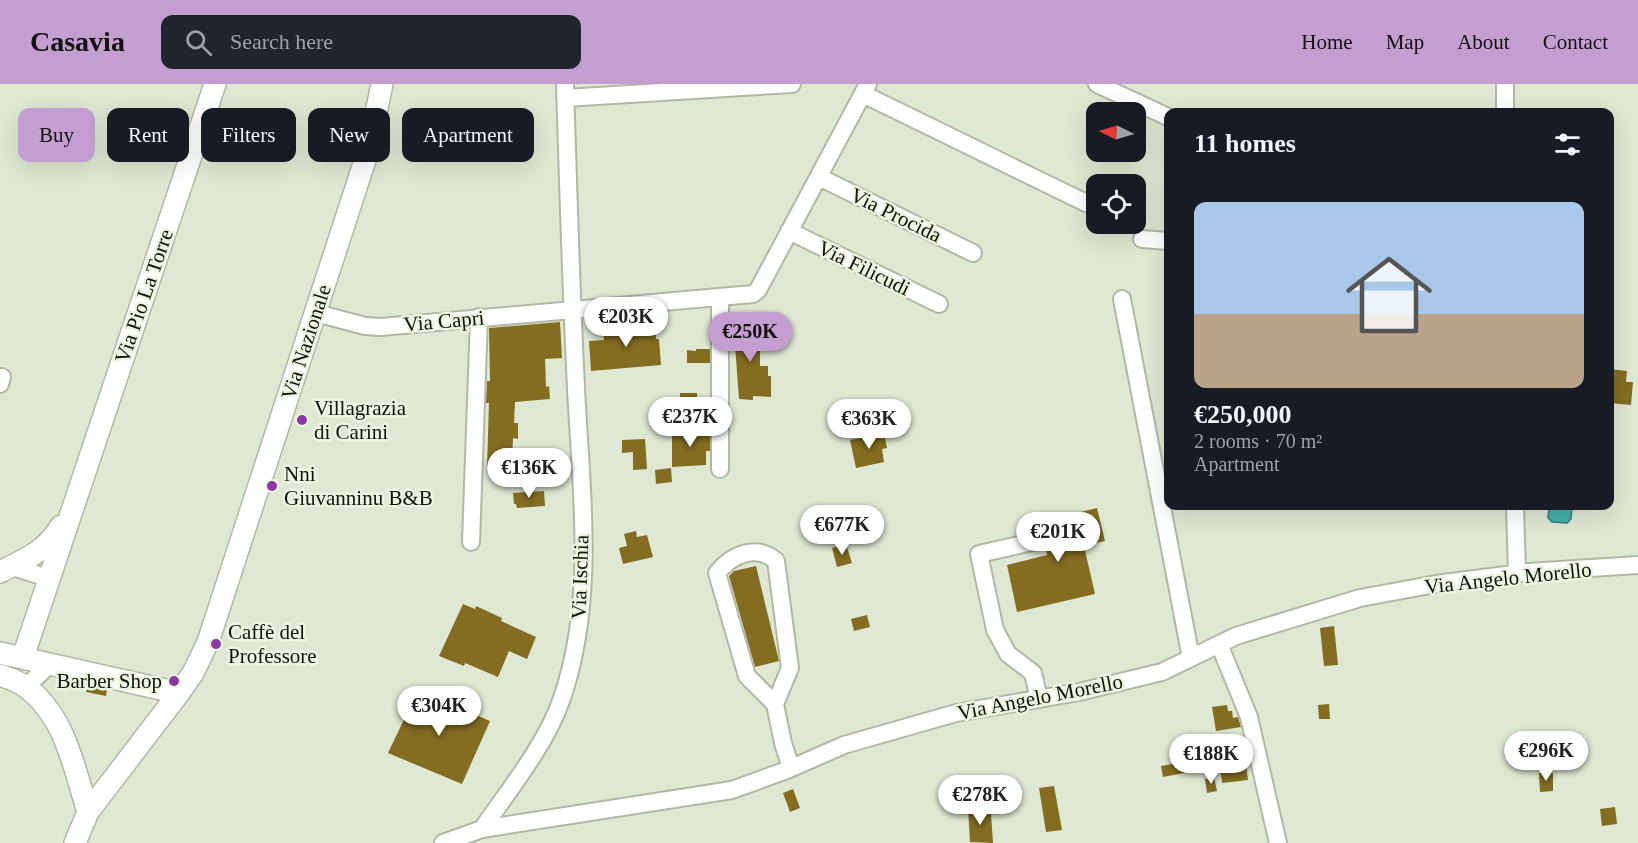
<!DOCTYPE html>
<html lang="en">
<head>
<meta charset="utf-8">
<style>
  body { margin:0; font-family:Georgia,serif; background:#20242c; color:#f1f3f6; height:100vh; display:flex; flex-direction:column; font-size:22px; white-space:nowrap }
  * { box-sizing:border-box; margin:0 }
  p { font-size:20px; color:#9ea1a6 }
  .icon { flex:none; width:33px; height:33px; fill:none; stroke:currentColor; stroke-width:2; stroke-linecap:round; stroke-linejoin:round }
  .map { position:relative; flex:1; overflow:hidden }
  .drawer { position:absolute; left:1164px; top:24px; width:450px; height:402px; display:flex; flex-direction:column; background:#171b24; border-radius:12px; box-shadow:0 6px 24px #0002 }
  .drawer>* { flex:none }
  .guide { position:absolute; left:18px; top:24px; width:570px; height:54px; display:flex; gap:12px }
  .needle { width:39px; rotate:275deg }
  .controls { position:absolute; left:1086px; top:18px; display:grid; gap:12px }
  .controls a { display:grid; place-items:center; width:60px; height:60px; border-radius:12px; background:#171b24; box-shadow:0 6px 24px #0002; font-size:30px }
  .price { position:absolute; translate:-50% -51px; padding:0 14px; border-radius:21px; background:#fff; color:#222; font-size:20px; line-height:39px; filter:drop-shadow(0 2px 3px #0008) }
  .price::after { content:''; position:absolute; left:50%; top:36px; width:18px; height:14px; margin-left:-9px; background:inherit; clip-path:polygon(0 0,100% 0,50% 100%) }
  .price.on { background:#c49ed1; color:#111 }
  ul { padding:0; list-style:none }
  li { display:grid; align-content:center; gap:12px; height:318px; padding:0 30px }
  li+li { border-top:2px solid #363941 }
  li span { display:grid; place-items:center; height:186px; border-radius:12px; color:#555 }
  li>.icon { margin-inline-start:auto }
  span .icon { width:108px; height:108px; fill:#fffc; stroke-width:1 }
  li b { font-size:26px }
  h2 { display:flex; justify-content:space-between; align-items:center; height:72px; padding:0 30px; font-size:26px }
  .chip { padding:0 21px; border-radius:12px; background:#171b24; box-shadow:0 6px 24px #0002; font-size:21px; line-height:54px }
  .chip.on { background:#c49ed1; color:#111 }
  header { display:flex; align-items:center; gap:36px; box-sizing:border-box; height:84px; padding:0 30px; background:#c49ed1; color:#111 }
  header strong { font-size:28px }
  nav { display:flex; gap:33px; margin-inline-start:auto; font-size:21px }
  .search { width:420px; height:54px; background:#20242c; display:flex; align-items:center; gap:15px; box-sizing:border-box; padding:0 21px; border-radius:12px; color:#9ea1a6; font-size:22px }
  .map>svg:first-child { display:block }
</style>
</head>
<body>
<header>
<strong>Casavia</strong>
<div class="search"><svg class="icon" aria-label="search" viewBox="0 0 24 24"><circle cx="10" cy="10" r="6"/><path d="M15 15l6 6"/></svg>Search here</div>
<nav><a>Home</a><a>Map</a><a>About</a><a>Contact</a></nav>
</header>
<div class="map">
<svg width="1638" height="759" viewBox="0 0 1638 759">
  <rect width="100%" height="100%" fill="#dfe8d3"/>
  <path fill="#44afac" stroke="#34807c" stroke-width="1.5" d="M1549 422H1572L1571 435 1567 439 1552 438 1548 434Z"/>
  <path fill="#846d20" d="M741 235 760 245V282H768V292H771V313L753 312V316L739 315 734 248Z
    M640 236H655L656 255H659L661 281 591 287 589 257 604 256 603 245 641 243Z
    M560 238 562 274 545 275 546 303 549 302 550 315 515 318 514 339H518V355L513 354 512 384 487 383 489 319H486L487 297H490L489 244Z
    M696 265H710V279H687V266L696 267Z
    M1610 285 1627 287 1626 298H1633L1631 321 1610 319Z
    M680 309H697V319H691V322L680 321Z
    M672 347 706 348V352H710V367H706V381L672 383Z
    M884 349 887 364 882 365 884 378 856 384 850 356Z
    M645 355 647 385 633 386V368L622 369V356Z
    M671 384 672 398 656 400 655 386Z
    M544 407 545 422 517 424 516 420H514L513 409Z
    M1097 424 1105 457 1084 462 1095 510 1017 528 1007 481 1047 471 1046 465 1051 460V453L1048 448 1041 446 1039 438Z
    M636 447 637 453 647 451 653 473 623 480 619 464 627 462 624 450Z
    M846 460 852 479 837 483 832 464Z
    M756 482 779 577 755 583 729 492 734 487Z
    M463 520 475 525 476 522 502 534 501 537 536 553 527 575 509 567 498 593 465 579 464 582 439 572Z
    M867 531 870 543 854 547 851 535Z
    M1334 542 1338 581 1324 582 1320 544Z
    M88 602 107 606 106 612 86 608Z
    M418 606 490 637 462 700 388 669Z
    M1329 620 1330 635H1319L1318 621Z
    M1227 621 1228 627H1232L1233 634 1238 633 1241 643 1216 647 1212 623Z
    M1245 671 1248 696 1222 699 1219 675Z
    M1183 678 1184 689 1163 693 1161 682Z
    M1539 689H1553V707L1540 708Z
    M1214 693 1217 707 1207 709 1205 695Z
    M1054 702 1062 746 1046 748 1039 704Z
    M793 705 800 724 790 728 783 709Z
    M981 723 982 729H991L993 759 970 758 968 724Z
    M1615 723 1617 740 1602 742 1600 725Z"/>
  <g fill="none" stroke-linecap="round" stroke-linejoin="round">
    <g stroke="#b1b9a5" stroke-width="20">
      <path id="minor" d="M1097 0 1168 33
        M1505 0V28
        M863 10 1086 119
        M565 14 792 0
        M819 93 973 169
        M789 147 939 220
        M1142 155 1168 157
        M1122 215 1191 574
        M316 229 365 242 381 243 753 210 758 206 868 0
        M0 300 2 293
        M720 385V214
        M1515 422 1517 489
        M471 458 479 233
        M10 482 51 495
        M1219 560 1249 633 1278 759
        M26 603 50 580
        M1039 615 1033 589 1008 570 995 546 979 470 1041 456
        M775 620 790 584 776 477C757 460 732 470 717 489L747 592 775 620 783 659 791 684
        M482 745C509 706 547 659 562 614 596 515 581 406 576 304 571 202 568 101 565 0
        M443 759 482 745 732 706 787 686 844 661 956 629 1079 608 1162 588 1236 552 1360 514 1436 500 1528 488 1638 481"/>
    </g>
    <g stroke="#b1b9a5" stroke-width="24">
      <path id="major" d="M0 488C27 474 44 469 61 442
        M0 569 179 609
        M23 573 215 0
        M0 591C8 594 18 597 26 603 65 632 74 683 88 728
        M75 759 88 728 179 609 193 589 208 558 368 67 382 0"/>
    </g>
    <use href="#minor" stroke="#fff" stroke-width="16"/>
    <use href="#major" stroke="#fff" stroke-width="21"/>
  </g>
  <g fill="#8e37a4" stroke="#ecf5e0" stroke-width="2">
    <circle cx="302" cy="336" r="6"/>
    <circle cx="272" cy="402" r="6"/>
    <circle cx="216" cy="560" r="6"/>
    <circle cx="174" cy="597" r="6"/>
  </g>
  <g text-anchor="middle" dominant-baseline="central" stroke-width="5" stroke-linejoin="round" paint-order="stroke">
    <g font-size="21" fill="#10130c" stroke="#ecf5e0">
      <text transform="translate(896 131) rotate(26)">Via Procida</text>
      <text transform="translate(864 184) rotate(26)">Via Filicudi</text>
      <text transform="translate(144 212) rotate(-71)">Via Pio La Torre</text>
      <text transform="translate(444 237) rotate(-5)">Via Capri</text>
      <text transform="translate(306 258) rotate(-72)">Via Nazionale</text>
      <text transform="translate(580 493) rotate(-88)">Via Ischia</text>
      <text transform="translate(1508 494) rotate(-6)">Via Angelo Morello</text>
      <text transform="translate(1040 613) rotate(-11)">Via Angelo Morello</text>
    </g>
    <g font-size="21" fill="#10130c" stroke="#ecf5e0" text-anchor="start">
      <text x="314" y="324">Villagrazia<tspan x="314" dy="24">di Carini</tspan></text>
      <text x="284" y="390">Nni<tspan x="284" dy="24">Giuvanninu B&amp;B</tspan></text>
      <text x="228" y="548">Caffè del<tspan x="228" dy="24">Professore</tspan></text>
      <text x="162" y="597" text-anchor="end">Barber Shop</text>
    </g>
  </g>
</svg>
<div class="controls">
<a><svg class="needle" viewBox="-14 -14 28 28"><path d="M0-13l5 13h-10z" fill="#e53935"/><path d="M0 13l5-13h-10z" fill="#9ea1a6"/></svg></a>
<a><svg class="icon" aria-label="locate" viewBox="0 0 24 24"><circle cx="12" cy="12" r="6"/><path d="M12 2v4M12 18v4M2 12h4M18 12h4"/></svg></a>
</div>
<b class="price" style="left:626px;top:264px">€203K</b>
<b class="price on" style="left:750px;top:279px">€250K</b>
<b class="price" style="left:690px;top:364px">€237K</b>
<b class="price" style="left:869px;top:366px">€363K</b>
<b class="price" style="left:529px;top:415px">€136K</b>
<b class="price" style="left:842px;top:472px">€677K</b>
<b class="price" style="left:1058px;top:479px">€201K</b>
<b class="price" style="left:439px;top:653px">€304K</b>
<b class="price" style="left:1546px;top:698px">€296K</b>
<b class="price" style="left:1211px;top:701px">€188K</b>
<b class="price" style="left:980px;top:742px">€278K</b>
<div class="guide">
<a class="chip on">Buy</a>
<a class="chip">Rent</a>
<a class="chip">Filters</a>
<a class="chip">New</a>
<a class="chip">Apartment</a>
</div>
<section class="drawer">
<h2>11 homes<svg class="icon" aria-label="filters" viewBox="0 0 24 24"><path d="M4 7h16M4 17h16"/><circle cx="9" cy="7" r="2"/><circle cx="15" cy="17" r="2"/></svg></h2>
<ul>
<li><span style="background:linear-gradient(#a9c7e8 60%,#b9a48a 0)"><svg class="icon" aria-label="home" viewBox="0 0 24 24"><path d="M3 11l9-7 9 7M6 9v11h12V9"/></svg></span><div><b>€250,000</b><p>2 rooms · 70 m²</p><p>Apartment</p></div></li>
</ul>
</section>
</div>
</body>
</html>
